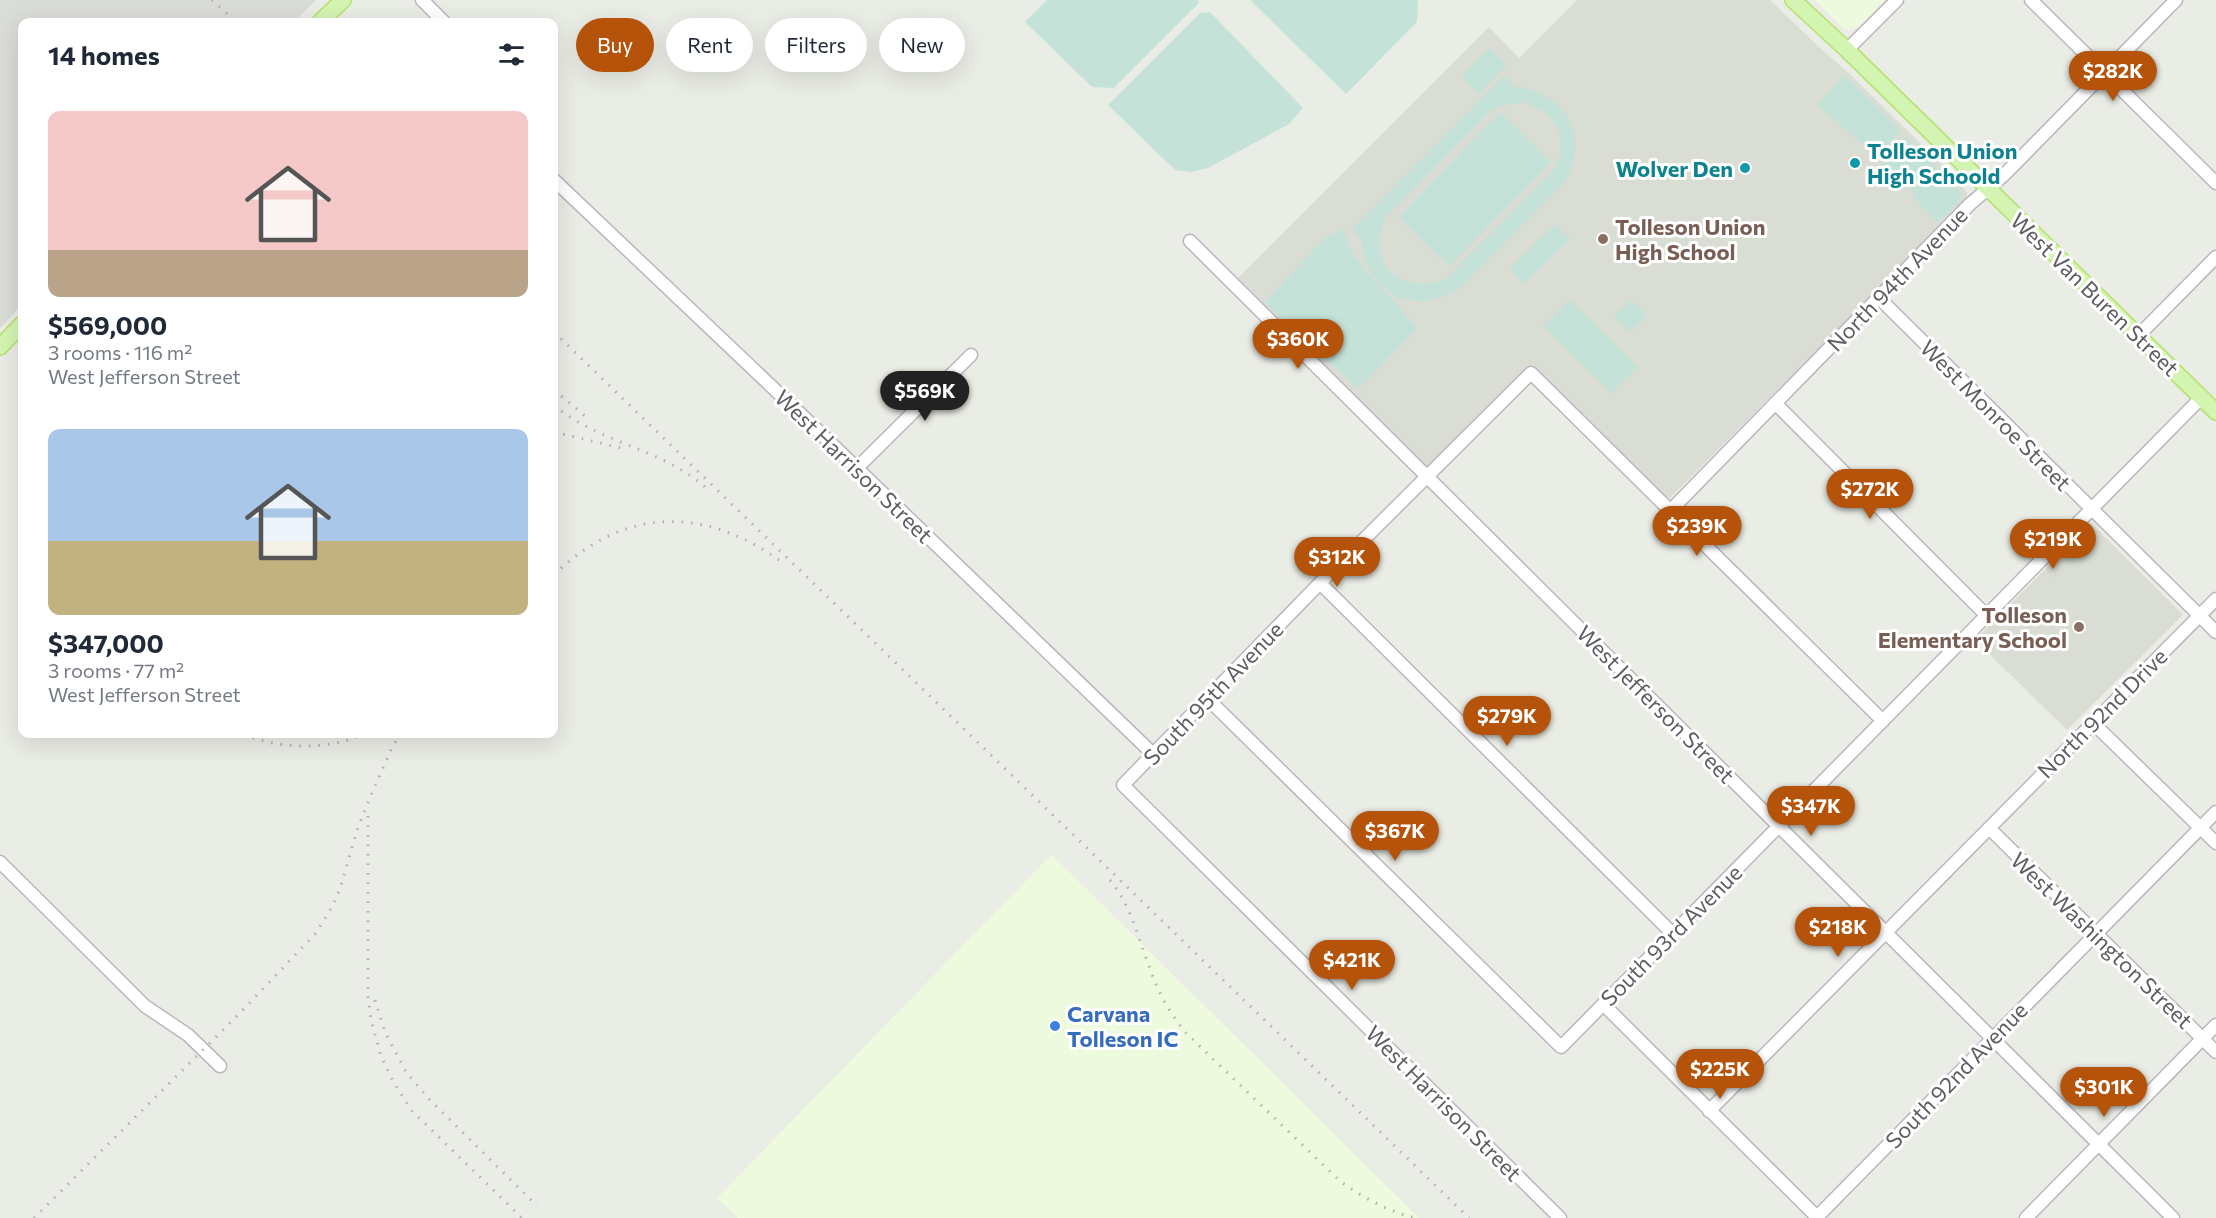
<!DOCTYPE html>
<html lang="en">
<head>
<meta charset="utf-8">
<style>
  body { margin:0; font-family:Commissioner,sans-serif; background:#f6f6f7; color:#1f2937; height:100vh; display:flex; flex-direction:column; font-size:22px; white-space:nowrap }
  * { box-sizing:border-box; margin:0 }
  p { font-size:20px; color:#747a83 }
  .icon { flex:none; width:33px; height:33px; fill:none; stroke:currentColor; stroke-width:2; stroke-linecap:round; stroke-linejoin:round }
  .map { position:relative; flex:1; overflow:hidden }
  .drawer { position:absolute; left:18px; top:18px; width:540px; height:720px; display:flex; flex-direction:column; background:#fff; border-radius:12px; box-shadow:0 6px 24px #0002 }
  .drawer>* { flex:none }
  .hud { position:absolute; left:576px; top:18px; width:570px; height:54px; display:flex; gap:12px }
  .price { position:absolute; translate:-50% -51px; padding:0 14px; border-radius:21px; background:#b45309; color:#fff; font-size:20px; line-height:39px; filter:drop-shadow(0 2px 3px #0008) }
  .price::after { content:''; position:absolute; left:50%; top:36px; width:18px; height:14px; margin-left:-9px; background:inherit; clip-path:polygon(0 0,100% 0,50% 100%) }
  .price.on { background:#222; color:#fff }
  ul { padding:0; list-style:none }
  li { display:grid; align-content:center; gap:12px; height:318px; padding:0 30px }
  li span { display:grid; place-items:center; height:186px; border-radius:12px; color:#555 }
  li>.icon { margin-inline-start:auto }
  span .icon { width:108px; height:108px; fill:#fffc; stroke-width:1 }
  li b { font-size:26px }
  h2 { display:flex; justify-content:space-between; align-items:center; height:72px; padding:0 30px; font-size:26px }
  .tag { padding:0 21px; border-radius:27px; background:#fff; box-shadow:0 6px 24px #0002; font-size:21px; line-height:54px }
  .tag.on { background:#b45309; color:#fff }
  .map>svg:first-child { display:block }
</style>
</head>
<body>
<div class="map">
<svg width="2216" height="1218" viewBox="0 0 2216 1218">
  <rect width="100%" height="100%" fill="#eaede5"/>
  <path fill="#eefadd" d="M1815 0H1885L1860 25 1851 30H1845Z
    M1052 854V855L1419 1218H738L717 1198Z"/>
  <path fill="#dadcd7" d="M0 0H316L294 22H22V305L0 328Z"/>
  <path fill="#d9ddd3" d="M1577 0H1770L1820 48 1849 73 1962 185 1967 194 1966 200 1670 498 1666 497 1533 365 1434 464 1424 468 1238 278 1489 27 1519 58Z
    M2091 523 2183 615 2067 730 1975 640Z"/>
  <path fill="#c4e2d8" fill-rule="evenodd" d="M1047 0H1197L1199 3 1114 88 1092 87 1025 22Z
    M1250 0H1418L1417 22 1346 94Z
    M1210 12 1303 108 1289 124 1208 168 1191 172 1175 170 1108 105 1200 13Z
    M1489 48 1507 65 1478 94 1461 76Z
    M1844 75 1901 131 1879 154 1876 155 1817 105Z
    M1504 76 1515 85 1513 87C1565 89 1590 136 1566 181L1462 286 1452 293 1424 302 1398 298 1384 288 1368 267 1364 255 1362 240 1352 229ZM1524 102C1557 114 1569 135 1555 169L1446 279C1400 295 1365 264 1385 218L1487 114C1498 105 1509 104 1524 102Z
    M1500 112 1551 162 1449 266 1399 217Z
    M1905 137 1960 192C1961 204 1947 214 1937 222L1915 199V194L1881 162 1882 158Z
    M1555 224 1570 239 1524 284 1509 269Z
    M1344 229 1352 254 1417 328 1358 389 1265 302 1326 237Z
    M1570 300 1638 367 1611 393 1543 326Z
    M1631 300 1647 315 1630 332 1614 316Z"/>
  <g fill="none" stroke-linecap="round" stroke-linejoin="round">
    <g stroke="#b9b7bd" stroke-width="15">
      <path id="minor" d="M422 0 444 22
        M2031 0 2216 183
        M1847 50 1897 0
        M554 180 810 423 1153 754
        M1190 241 2173 1218
        M1879 298 2216 632
        M2138 336 2216 257
        M1775 403 1987 616
        M857 468 971 355
        M1671 510 1970 204 2004 175 2176 0
        M1320 583 1673 934
        M1207 698 1561 1047 2201 398
        M2092 722 2216 843
        M1989 828 2216 1052
        M0 862 145 1006 188 1035 220 1066
        M1603 1004 1817 1217 2216 812
        M1709 1111 2216 599
        M1560 1218 1123 785 1320 583 1531 373 1883 721
        M2026 1218 2216 1025"/>
    </g>
    <g stroke="#b5e16a" stroke-width="18">
      <path id="major" d="M1793 0 1847 50 2216 412
        M320 22 343 0
        M0 347 22 324"/>
    </g>
    <use href="#minor" stroke="#fff" stroke-width="12"/>
    <use href="#major" stroke="#d4f5b2" stroke-width="15"/>
    <path stroke="#afafb0" stroke-width="3" stroke-dasharray="1.5 8" stroke-linecap="butt" d="M212 0 236 22
      M554 332 1469 1218
      M554 390 590 420
      M554 405C598 443 662 448 706 488
      M554 432 621 448
      M554 575C624 506 706 506 783 563
      M244 734C279 750 330 750 364 734
      M368 816V997L371 1020 381 1056 393 1081 412 1111 522 1218
      M1110 880C1131 906 1137 935 1149 966 1157 990 1169 1012 1185 1032L1341 1182C1364 1198 1389 1212 1416 1218
      M375 1000 385 1032 406 1072 428 1098 537 1206
      M34 1218 239 1014 316 933 332 907 340 889 357 830 372 793 393 745 402 734"/>
  </g>
  <g fill="#0f9aa8" stroke="#fff" stroke-width="2">
    <circle cx="1855" cy="163" r="6"/>
    <circle cx="1745" cy="168" r="6"/>
  </g>
  <g fill="#8d6e63" stroke="#fff" stroke-width="2">
    <circle cx="1603" cy="239" r="6"/>
    <circle cx="2079" cy="627" r="6"/>
  </g>
  <circle fill="#3f7fe0" stroke="#fff" stroke-width="2" cx="1055" cy="1026" r="6"/>
  <g text-anchor="middle" dominant-baseline="central" stroke-width="6" stroke-linejoin="round" paint-order="stroke">
    <g font-size="22" font-weight="bold" fill="#0d838f" stroke="#fff" text-anchor="start">
      <text x="1867" y="150">Tolleson Union<tspan x="1867" dy="25">High Schoold</tspan></text>
      <text x="1733" y="168" text-anchor="end">Wolver Den</text>
    </g>
    <g font-size="22" font-weight="bold" fill="#785e54" stroke="#fff" text-anchor="start">
      <text x="1615" y="226">Tolleson Union<tspan x="1615" dy="25">High School</tspan></text>
      <text x="2067" y="614" text-anchor="end">Tolleson<tspan x="2067" dy="25">Elementary School</tspan></text>
    </g>
    <g font-size="22" fill="#5e5d63" stroke="#fff">
      <text transform="translate(1897 279) rotate(-46)">North 94th Avenue</text>
      <text transform="translate(2095 294) rotate(44)">West Van Buren Street</text>
      <text transform="translate(1996 415) rotate(45)">West Monroe Street</text>
      <text transform="translate(854 466) rotate(44)">West Harrison Street</text>
      <text transform="translate(1213 693) rotate(-46)">South 95th Avenue</text>
      <text transform="translate(1656 704) rotate(45)">West Jefferson Street</text>
      <text transform="translate(2102 713) rotate(-45)">North 92nd Drive</text>
      <text transform="translate(1671 935) rotate(-45)">South 93rd Avenue</text>
      <text transform="translate(2102 940) rotate(44)">West Washington Street</text>
      <text transform="translate(1956 1075) rotate(-46)">South 92nd Avenue</text>
      <text transform="translate(1444 1103) rotate(45)">West Harrison Street</text>
    </g>
    <g font-size="22" font-weight="bold" fill="#366cbe" stroke="#fff" text-anchor="start">
      <text x="1067" y="1013">Carvana<tspan x="1067" dy="25">Tolleson IC</tspan></text>
    </g>
  </g>
</svg>
<b class="price" style="left:2113px;top:102px">$282K</b>
<b class="price" style="left:1298px;top:370px">$360K</b>
<b class="price on" style="left:925px;top:422px">$569K</b>
<b class="price" style="left:1870px;top:520px">$272K</b>
<b class="price" style="left:1697px;top:557px">$239K</b>
<b class="price" style="left:2053px;top:570px">$219K</b>
<b class="price" style="left:1337px;top:588px">$312K</b>
<b class="price" style="left:1507px;top:747px">$279K</b>
<b class="price" style="left:1811px;top:837px">$347K</b>
<b class="price" style="left:1395px;top:862px">$367K</b>
<b class="price" style="left:1838px;top:958px">$218K</b>
<b class="price" style="left:1352px;top:991px">$421K</b>
<b class="price" style="left:1720px;top:1100px">$225K</b>
<b class="price" style="left:2104px;top:1118px">$301K</b>
<div class="hud">
<a class="tag on">Buy</a>
<a class="tag">Rent</a>
<a class="tag">Filters</a>
<a class="tag">New</a>
</div>
<section class="drawer">
<h2>14 homes<svg class="icon" aria-label="filters" viewBox="0 0 24 24"><path d="M4 7h16M4 17h16"/><circle cx="9" cy="7" r="2"/><circle cx="15" cy="17" r="2"/></svg></h2>
<ul>
<li><span style="background:linear-gradient(#f6c9c9 75%,#b9a48a 0)"><svg class="icon" aria-label="home" viewBox="0 0 24 24"><path d="M3 11l9-7 9 7M6 9v11h12V9"/></svg></span><div><b>$569,000</b><p>3 rooms · 116 m²</p><p>West Jefferson Street</p></div></li>
<li><span style="background:linear-gradient(#a9c7e8 60%,#c2b280 0)"><svg class="icon" aria-label="home" viewBox="0 0 24 24"><path d="M3 11l9-7 9 7M6 9v11h12V9"/></svg></span><div><b>$347,000</b><p>3 rooms · 77 m²</p><p>West Jefferson Street</p></div></li>
</ul>
</section>
</div>
</body>
</html>
